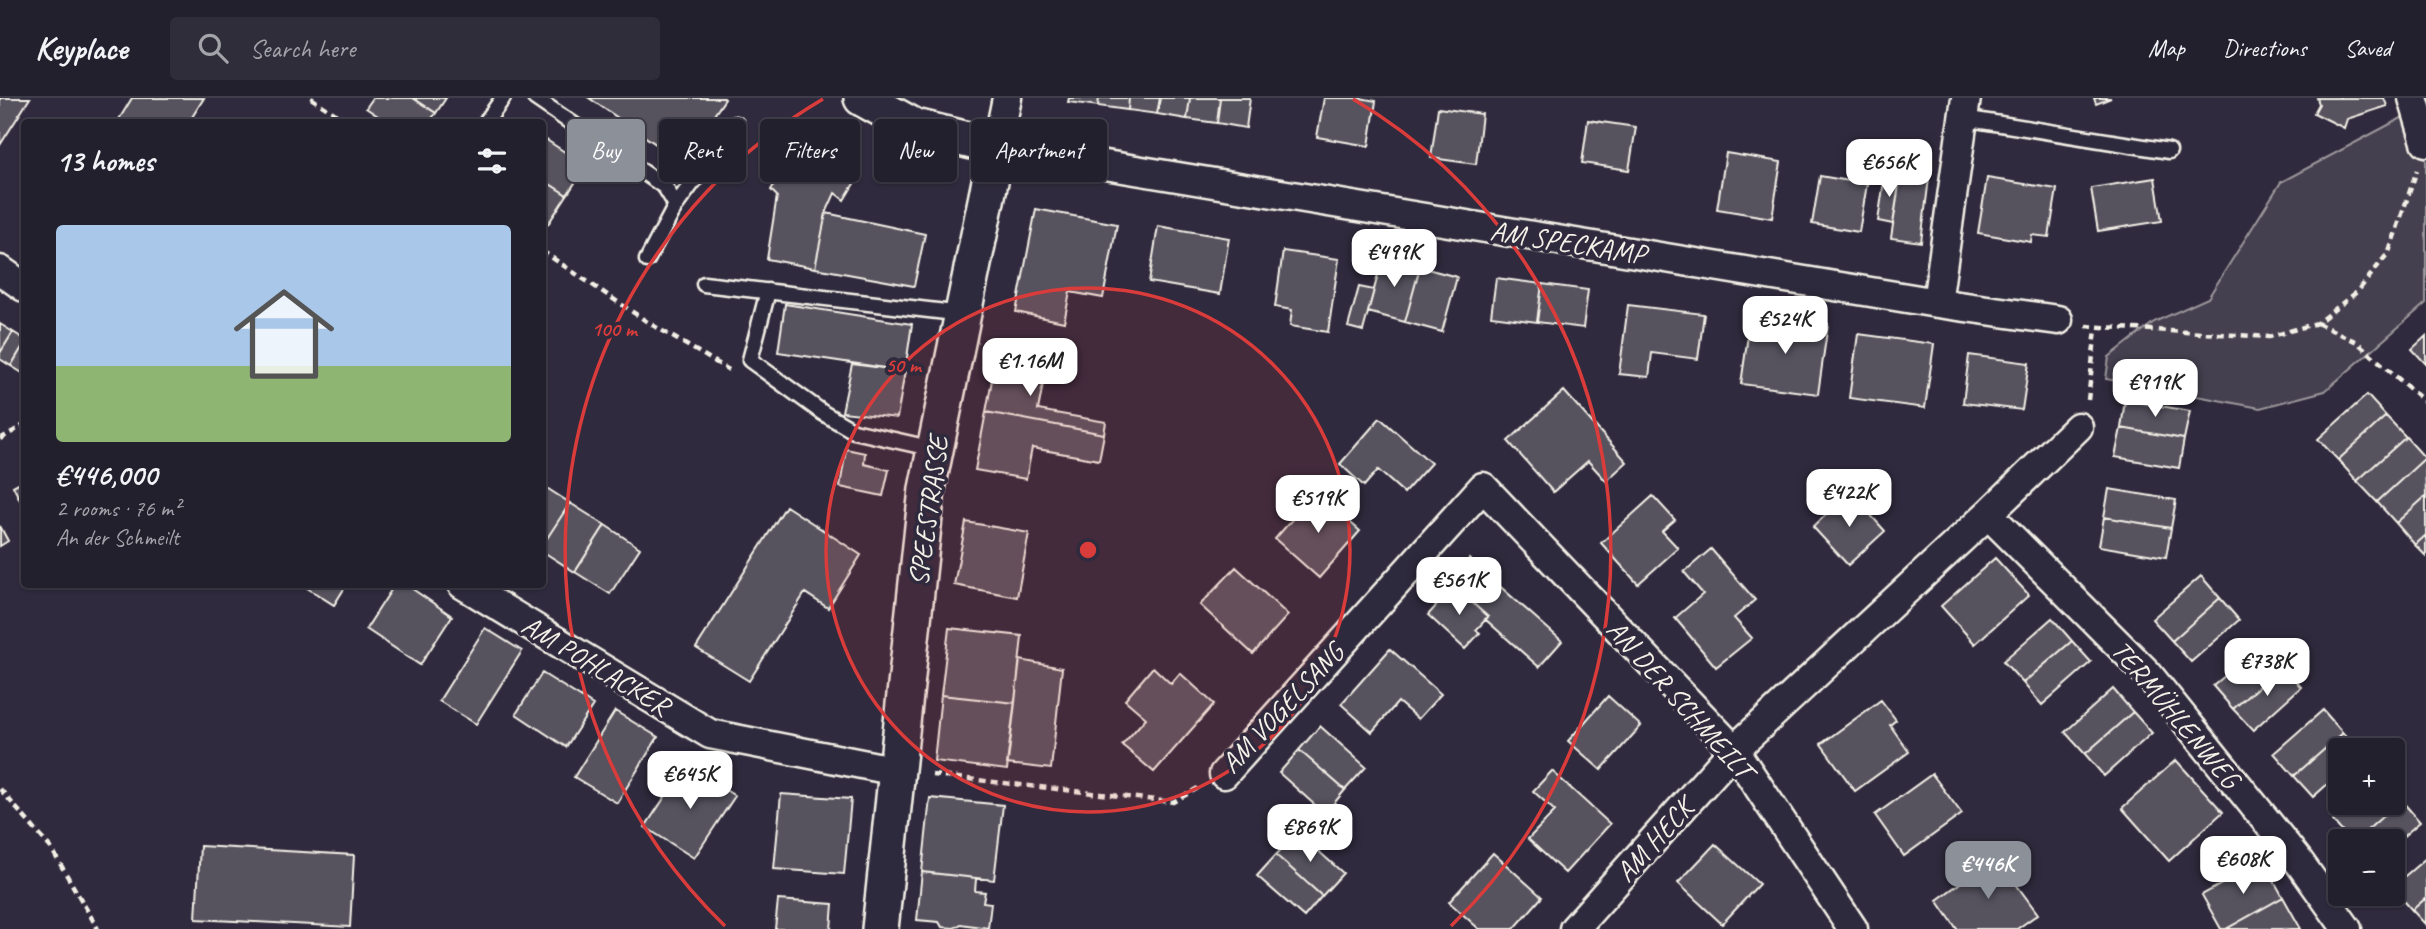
<!DOCTYPE html>
<html lang="en">
<head>
<meta charset="utf-8">
<style>
  body { margin:0; font-family:Caveat,sans-serif; background:#2f2d3a; color:#f1f3f6; height:100vh; display:flex; flex-direction:column; font-size:26px; white-space:nowrap }
  * { box-sizing:border-box; margin:0 }
  p { font-size:23px; color:#a3a3aa }
  .icon { flex:none; width:38px; height:38px; fill:none; stroke:currentColor; stroke-width:2; stroke-linecap:round; stroke-linejoin:round }
  .map { position:relative; flex:1; overflow:hidden }
  .side { position:absolute; left:21px; top:21px; width:525px; height:469px; display:flex; flex-direction:column; background:#23202e; border-radius:7px; box-shadow:0 2px 5px #0004,0 0 0 2px #403e4a }
  .side>* { flex:none }
  .hud { position:absolute; left:567px; top:21px; width:665px; height:63px; display:flex; gap:14px }
  .buttons { position:absolute; left:2328px; top:640px; display:grid; gap:14px }
  .buttons a { display:grid; place-items:center; width:77px; height:77px; border-radius:7px; background:#23202e; box-shadow:0 2px 5px #0004,0 0 0 2px #403e4a; font-size:35px }
  .price { position:absolute; translate:-50% -60px; padding:0 16px; border-radius:14px; background:#fff; color:#222; font-size:23px; line-height:46px; filter:drop-shadow(0 2px 4px #0008) }
  .price::after { content:''; position:absolute; left:50%; top:42px; width:21px; height:16px; margin-left:-10px; background:inherit; clip-path:polygon(0 0,100% 0,50% 100%) }
  .price.on { background:#8c9099; color:#fff }
  ul { padding:0; list-style:none }
  li { display:grid; align-content:center; gap:14px; height:371px; padding:0 35px }
  li+li { border-top:2px solid #403e4a }
  li span { display:grid; place-items:center; height:217px; border-radius:7px; color:#555 }
  li>.icon { margin-inline-start:auto }
  span .icon { width:126px; height:126px; fill:#fffc; stroke-width:1 }
  li b { font-size:30px }
  h2 { display:flex; justify-content:space-between; align-items:center; height:84px; padding:0 35px; font-size:30px }
  .chip { padding:0 24px; border-radius:7px; background:#23202e; box-shadow:0 2px 5px #0004,0 0 0 2px #403e4a; font-size:24px; line-height:63px }
  .chip.on { background:#8c9099; color:#fff }
  header { display:flex; align-items:center; gap:42px; box-sizing:border-box; height:98px; padding:0 35px; background:#23202e; border-bottom:2px solid #403e4a }
  header strong { font-size:33px }
  nav { display:flex; gap:38px; margin-inline-start:auto; font-size:24px }
  .search { width:490px; height:63px; background:#2f2d3a; display:flex; align-items:center; gap:18px; box-sizing:border-box; padding:0 24px; border-radius:7px; color:#a3a3aa; font-size:26px }
  .map>svg:first-child { display:block }
</style>
</head>
<body>
<header>
<strong>Keyplace</strong>
<div class="search"><svg class="icon" aria-label="search" viewBox="0 0 24 24"><circle cx="10" cy="10" r="6"/><path d="M15 15l6 6"/></svg>Search here</div>
<nav><a>Map</a><a>Directions</a><a>Saved</a></nav>
</header>
<div class="map">
<svg width="2426" height="831" viewBox="0 0 2426 831">
  <rect width="100%" height="100%" fill="#2f2a3d"/>
  <filter id="ink" filterUnits="userSpaceOnUse"><feTurbulence type="fractalNoise" baseFrequency=".0143" numOctaves="2"/><feDisplacementMap in="SourceGraphic" scale="14" xChannelSelector="R" yChannelSelector="G"/><feConvolveMatrix kernelMatrix="1 2 1 2 8 2 1 2 1" color-interpolation-filters="sRGB"/></filter>
  <g filter="url(#ink)">
    <path fill="#454050" stroke="#9c989c" stroke-width="2" d="M2426 7V205L2325 293 2260 310 2106 281 2109 259 2154 224 2208 200 2281 84Z"/>
    <path fill="#56525f" stroke="#f4f1e8" stroke-width="2" d="M0 0H30L0 47Z
      M132 0H204L189 24H120L118 23Z
      M373 0H413L436 15 429 24H387L366 10Z
      M413 0H446L436 15Z
      M589 0H724L725 1 682 64Z
      M1069 0H1099L1098 8 1068 4Z
      M1099 0H1129L1128 12 1098 8Z
      M1129 0H1160L1157 16 1128 12Z
      M1160 0H1190L1187 21 1157 16Z
      M1190 0H1220L1217 25 1187 21Z
      M1220 0H1250L1246 30 1217 25Z
      M1324 0H1360L1376 3 1369 48 1317 39Z
      M2094 0H2111L2096 6Z
      M2317 0H2384L2387 8 2347 21 2344 30 2314 15 2319 6Z
      M1438 10 1482 16 1476 66 1431 60Z
      M1588 22 1636 29 1629 72 1582 65Z
      M542 39 586 68 567 97 542 81Z
      M813 51 858 79 844 102 835 95 826 115 815 170 767 161 777 98 771 92 781 74 799 71Z
      M1726 55 1781 64 1772 120 1717 111Z
      M1902 67 1930 72 1921 144 1891 140Z
      M1885 76 1900 79 1893 126 1878 123Z
      M1820 78 1867 86 1859 134 1812 126Z
      M1987 80 2057 91 2049 139 2032 137 2031 144 1978 135Z
      M2155 80 2162 123 2098 133 2091 90Z
      M542 81 567 97 548 126 542 122Z
      M1036 111 1117 126 1103 200 1070 194 1064 224 1016 214Z
      M826 115 925 136 914 188 815 170Z
      M1158 128 1229 140 1220 196 1149 184Z
      M1283 153 1339 161 1328 234 1290 228 1292 212 1275 209Z
      M1383 158 1420 169 1405 224 1368 214Z
      M1420 169 1457 179 1442 234 1405 224Z
      M1496 180 1542 186 1537 224 1491 218Z
      M1542 186 1588 192 1583 230 1537 224Z
      M1359 189 1374 192 1363 233 1348 229Z
      M785 206 912 226 905 273 778 254Z
      M1628 207 1704 216 1698 261 1652 255 1649 279 1619 276Z
      M1783 221 1828 226 1818 296 1741 286 1750 223 1782 228Z
      M0 226 13 234 0 255Z
      M13 234 24 241V246L11 268 0 261V255Z
      M1858 236 1934 246 1925 310 1849 300Z
      M2426 238V266L2412 251Z
      M24 246V276L11 268Z
      M1969 257 2029 265 2022 312 1963 305Z
      M1007 263 1046 270 1038 312 1106 324 1104 336 986 314 994 271 1005 274Z
      M852 266 905 273 897 320 842 314Z
      M1564 293 1627 364 1606 383 1588 363 1553 394 1508 343Z
      M2367 297 2386 318 2338 362 2318 341Z
      M2125 302 2190 313 2184 341 2121 330Z
      M986 314 1104 336 1099 362 1032 350 1026 381 975 372Z
      M2386 318 2406 339 2357 383 2338 362Z
      M1380 320 1431 365 1404 395 1378 372 1364 388 1340 366Z
      M2121 330 2184 341 2179 370 2115 359Z
      M2406 339 2425 360 2377 404 2357 383Z
      M846 351 865 355 864 366 889 372 883 398 840 389Z
      M2425 360 2426 398 2396 425 2377 404Z
      M24 382V410L13 388Z
      M542 387 570 405 542 448Z
      M2109 391 2176 402 2171 430 2104 419Z
      M1316 394 1360 433 1319 480 1275 441Z
      M1850 394 1885 433 1848 467 1813 429Z
      M1653 398 1675 422 1662 433 1678 450 1638 486 1601 445Z
      M2426 398V437L2415 447 2396 425Z
      M570 405 605 427 575 474 542 453V448Z
      M786 408 861 457 828 510 805 495 749 583 696 550Z
      M2104 419 2171 430 2166 459 2099 448Z
      M966 424 1029 435 1017 499 954 487Z
      M605 427 640 450 610 496 575 474Z
      M0 428 8 443 0 448Z
      M2426 437V458L2415 447Z
      M1711 451 1755 502 1734 520 1752 540 1716 569 1675 520 1703 496 1684 474Z
      M1995 460 2029 497 1975 546 1941 508Z
      M1469 461 1562 543 1539 569 1485 521 1488 519 1450 485Z
      M1236 469 1288 517 1253 556 1200 507Z
      M2201 478 2220 500 2172 543 2152 521Z
      M301 486H347L334 507Z
      M395 486H405L452 518 420 567 366 531Z
      M1454 488 1488 519 1476 532 1480 535 1465 551 1428 517Z
      M2220 500 2239 522 2191 564 2172 543Z
      M2052 520 2072 543 2023 585 2003 563Z
      M485 530 522 553 476 626 439 603Z
      M949 530 1022 538 1015 605 941 597Z
      M2072 543 2091 564 2042 607 2023 585Z
      M2262 546 2282 568 2233 611 2213 588Z
      M1390 551 1441 596 1418 621 1398 604 1372 634 1341 606Z
      M1020 562 1062 570 1051 671 1007 666Z
      M2282 568 2301 589 2253 632 2233 611Z
      M1153 569 1171 586 1180 575 1214 606 1154 674 1122 647 1146 620 1125 602Z
      M542 575 593 607 566 649 516 616Z
      M2113 591 2133 614 2085 656 2065 634Z
      M941 597 1015 605 1007 672 934 663Z
      M1608 598 1641 628 1601 672 1568 643Z
      M1881 602 1896 622 1890 627 1909 654 1855 693 1821 646Z
      M2323 612 2343 635 2294 678 2274 655Z
      M615 613 658 639 617 705 574 679Z
      M2133 614 2152 635 2104 678 2085 656Z
      M1320 628 1366 669 1345 692 1299 652Z
      M2343 635 2359 653H2340V675L2313 699 2294 678Z
      M1299 652 1345 692 1325 716 1279 675Z
      M2176 662 2223 714 2169 763 2122 710Z
      M686 667 735 698 694 760 645 729Z
      M1552 673 1610 726 1565 775 1528 741 1555 713 1533 693Z
      M1932 676 1962 716 1904 758 1875 717Z
      M2392 693 2401 702 2354 744H2351L2333 723 2352 705H2392Z
      M781 696 851 701 844 776 774 771Z
      M930 700 1003 707 994 782 922 774Z
      M2401 702 2420 724 2392 748V744H2354Z
      M1297 734 1343 775 1322 798 1276 757Z
      M1715 746 1759 786 1722 826 1678 785Z
      M200 748 354 757 350 829 196 821Z
      M1493 755 1542 799 1514 831H1479L1449 804Z
      M1276 757 1322 798 1304 819 1257 778Z
      M1996 759 2038 816 2017 831H1957L1937 802Z
      M2426 760V800L2412 812 2392 789Z
      M2263 763 2283 799 2226 831H2221L2202 797Z
      M922 774 985 781H976L975 793 985 794 983 804 991 805 988 830 961 826 954 830 942 829 939 824 917 822Z
      M2283 799 2301 831H2226Z
      M2426 800V827L2412 812Z
      M778 802 833 806 831 831H775Z"/>
    <g fill="none" stroke-linecap="round" stroke-linejoin="round">
      <g stroke="#f4f1e8" stroke-width="19">
        <path id="service" d="M535 0 665 89 676 107 647 162
          M1963 20 2169 53
          M486 24 503 0
          M676 107 736 26
          M704 186 963 216
          M768 193 750 262 823 315 854 333 934 351"/>
      </g>
      <g stroke="#f4f1e8" stroke-width="33">
        <path id="minor" d="M1007 0 997 49 1937 205 2058 222
          M2413 0 2426 44
          M0 172 24 189
          M1937 205 1966 0
          M2078 329 1988 416 2148 576 2297 761 2347 831
          M462 486 710 636 897 673
          M1224 676 1483 389 1734 652 1853 831
          M1574 831 1734 652 1988 416"/>
      </g>
      <g stroke="#f4f1e8" stroke-width="40">
        <path id="tertiary" d="M862 0 915 29 997 49 927 391 880 831"/>
      </g>
      <path stroke="#f4f1e8" stroke-width="4.5" stroke-dasharray="7 5" stroke-linecap="butt" d="M311 0 348 24
        M542 153 649 225 729 272
        M2317 225 2357 244 2426 305
        M2086 228 2269 239 2317 225 2358 193 2389 154 2417 72
        M2088 302 2096 231
        M0 341 24 327
        M932 677 1173 704 1198 690
        M0 691 51 750 98 831"/>
      <use href="#service" stroke="#2f2a3d" stroke-width="14"/>
      <use href="#minor" stroke="#2f2a3d" stroke-width="28"/>
      <use href="#tertiary" stroke="#2f2a3d" stroke-width="35"/>
    </g>
  </g>
  <circle cx="1088" cy="452" r="262" fill="#d93c3b" fill-opacity=".12"/>
  <g fill="none" stroke="#d93c3b" stroke-width="3.5">
    <circle cx="1088" cy="452" r="262"/>
    <path d="M725 828A523 523 0 0 1 823 1M1353 1A523 523 0 0 1 1451 828"/>
  </g>
  <g text-anchor="middle" dominant-baseline="central" stroke-width="7" stroke-linejoin="round" paint-order="stroke">
    <g font-size="28" fill="#f4f1e8" stroke="#2f2a3d">
      <text transform="translate(1568 144) rotate(9)">AM SPECKAMP</text>
      <text transform="translate(928 413) rotate(-82)">SPEESTRASSE</text>
      <text transform="translate(596 567) rotate(31)">AM POHLACKER</text>
      <text transform="translate(1680 601) rotate(48)">AN DER SCHMEILT</text>
      <text transform="translate(1282 610) rotate(-47)">AM VOGELSANG</text>
      <text transform="translate(2176 616) rotate(50)">TERMÜHLENWEG</text>
      <text transform="translate(1654 742) rotate(-48)">AM HECK</text>
    </g>
  </g>
  <circle cx="1088" cy="452" r="10" fill="#d93c3b" stroke="#2f2a3d" stroke-width="3.5"/>
  <g font-size="21" text-anchor="middle" font-weight="bold" fill="#d93c3b" stroke="#2f2a3d" stroke-width="7" stroke-linejoin="round" paint-order="stroke">
    <text x="614" y="238">100 m</text>
    <text x="903" y="274">50 m</text>
  </g>
</svg>
<div class="buttons">
<a>+</a>
<a>−</a>
</div>
<b class="price" style="left:1889px;top:101px">€656K</b>
<b class="price" style="left:1394px;top:191px">€499K</b>
<b class="price" style="left:1785px;top:258px">€524K</b>
<b class="price" style="left:1030px;top:300px">€1.16M</b>
<b class="price" style="left:2155px;top:321px">€919K</b>
<b class="price" style="left:1849px;top:431px">€422K</b>
<b class="price" style="left:1318px;top:437px">€519K</b>
<b class="price" style="left:1459px;top:519px">€561K</b>
<b class="price" style="left:2267px;top:600px">€738K</b>
<b class="price" style="left:690px;top:713px">€645K</b>
<b class="price" style="left:1310px;top:766px">€869K</b>
<b class="price" style="left:2243px;top:798px">€608K</b>
<b class="price on" style="left:1988px;top:803px">€446K</b>
<div class="hud">
<a class="chip on">Buy</a>
<a class="chip">Rent</a>
<a class="chip">Filters</a>
<a class="chip">New</a>
<a class="chip">Apartment</a>
</div>
<section class="side">
<h2>13 homes<svg class="icon" aria-label="filters" viewBox="0 0 24 24"><path d="M4 7h16M4 17h16"/><circle cx="9" cy="7" r="2"/><circle cx="15" cy="17" r="2"/></svg></h2>
<ul>
<li><span style="background:linear-gradient(#a9c7e8 65%,#8fb573 0)"><svg class="icon" aria-label="home" viewBox="0 0 24 24"><path d="M3 11l9-7 9 7M6 9v11h12V9"/></svg></span><div><b>€446,000</b><p>2 rooms · 76 m²</p><p>An der Schmeilt</p></div></li>
</ul>
</section>
</div>
</body>
</html>
